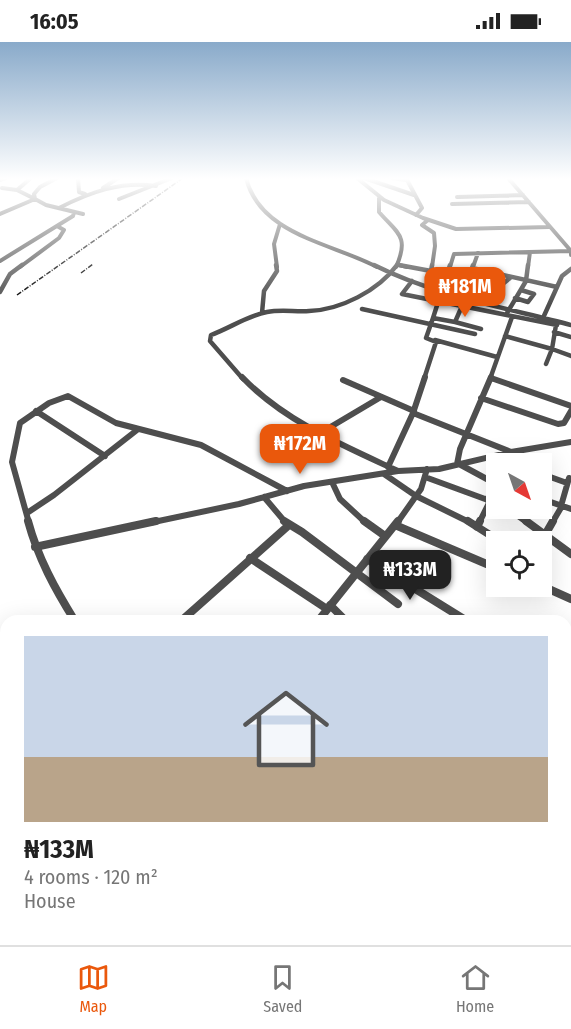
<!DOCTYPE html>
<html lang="en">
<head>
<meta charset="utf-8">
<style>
  body { margin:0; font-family:"Fira Sans Condensed",sans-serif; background:#f2f2f2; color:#222; height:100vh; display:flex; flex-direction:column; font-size:22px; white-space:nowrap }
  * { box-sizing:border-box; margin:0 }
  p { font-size:20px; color:#767676 }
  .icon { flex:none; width:33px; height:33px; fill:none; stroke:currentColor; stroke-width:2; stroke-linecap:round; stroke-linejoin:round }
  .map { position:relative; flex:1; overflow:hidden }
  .drawer { position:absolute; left:0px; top:573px; width:572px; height:330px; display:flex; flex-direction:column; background:#fff; border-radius:18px 18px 0 0; box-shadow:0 6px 24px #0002 }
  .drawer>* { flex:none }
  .needle { width:39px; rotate:140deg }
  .buttons { position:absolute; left:486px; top:411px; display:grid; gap:12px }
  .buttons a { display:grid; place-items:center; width:66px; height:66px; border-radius:0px; background:#fff; box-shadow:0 6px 24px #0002; font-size:30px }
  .price { position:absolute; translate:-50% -51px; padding:0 14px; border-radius:12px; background:#ea580c; color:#fff; font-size:20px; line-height:39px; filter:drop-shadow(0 2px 3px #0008) }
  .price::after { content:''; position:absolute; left:50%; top:36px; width:18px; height:14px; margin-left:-9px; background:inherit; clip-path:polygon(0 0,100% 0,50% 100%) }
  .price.active { background:#222; color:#fff }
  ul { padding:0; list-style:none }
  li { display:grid; align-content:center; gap:12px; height:318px; padding:0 24px }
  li+li { border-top:2px solid #e0e0e0 }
  li span { display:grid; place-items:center; height:186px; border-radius:0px; color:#555 }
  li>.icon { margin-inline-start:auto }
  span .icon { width:108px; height:108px; fill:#fffc; stroke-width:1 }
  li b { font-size:26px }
  .status { display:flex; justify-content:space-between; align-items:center; height:42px; padding:0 30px; background:#fff; direction:ltr }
  .status svg { height:16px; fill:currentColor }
  .tab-bar { display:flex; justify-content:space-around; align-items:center; height:84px; border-top:2px solid #e0e0e0; background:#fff; font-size:16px; color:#767676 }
  .tab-bar a { display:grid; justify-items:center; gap:3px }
  .tab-bar .active { color:#ea580c }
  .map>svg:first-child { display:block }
</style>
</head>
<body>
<div class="status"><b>16:05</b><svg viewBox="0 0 49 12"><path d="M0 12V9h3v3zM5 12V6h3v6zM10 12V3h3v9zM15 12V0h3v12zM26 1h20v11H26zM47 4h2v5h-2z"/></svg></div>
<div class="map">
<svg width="571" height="903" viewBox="0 0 571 903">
  <rect width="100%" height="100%" fill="#fff"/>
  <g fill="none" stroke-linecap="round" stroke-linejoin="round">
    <path stroke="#4e4e4e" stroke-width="4" d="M57 136 40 145 34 152 35 157 46 163 83 172
      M78 136 79 150 85 152
      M246 136C260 193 332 201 377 225
      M357 136 384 158 423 176 456 187 549 185
      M364 136 414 153
      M392 136 406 138
      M406 136 422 166 416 173
      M508 136 571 209
      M0 138 6 136
      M2 146 17 148 35 157
      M103 146 118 136
      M17 148 31 136
      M457 155 523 153
      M379 156V170C397 191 410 194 396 225
      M119 157 172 136
      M452 162 529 160
      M59 166C90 150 121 139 156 144
      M0 172 35 157
      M428 178 422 183 434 191 435 204 432 225
      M0 219 73 174 74 170
      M399 223 407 225
      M20 225 59 196 64 188 57 184
      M277 225 274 202 280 182
      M450 225 454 212 571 209V213
      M473 225 478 211
      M528 225 530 210"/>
    <path stroke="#4e4e4e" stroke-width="4.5" d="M374 223C433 253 507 266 571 283
      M399 223 431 229 432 223
      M473 223 472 226 557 245
      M412 239 402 252 557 283
      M466 245 473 239 499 246
      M0 250 10 232 22 223
      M515 256 528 260 534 252 521 248
      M480 260 510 236
      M362 267 475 292
      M262 271 264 249 277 229 276 223
      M507 271 526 239 528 223
      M433 276 450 223
      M543 276 562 234 571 227
      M455 280 481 287
      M556 283 552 307 571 314
      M554 290 571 295
      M505 294 552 307 546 322
      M435 298 497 315
      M491 336 493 337
      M243 337 210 299 211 293C230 286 247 274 267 270 281 267 295 270 309 269 340 268 378 249 397 223
      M424 337 436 300 426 296 433 276 455 280 462 264
      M490 337 512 275"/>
    <path stroke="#4e4e4e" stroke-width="6" d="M242 335C284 379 344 404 398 429
      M491 336 571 364
      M343 338 414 369
      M481 356 558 382 564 381 571 369
      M36 369 105 414
      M413 371 511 410
      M322 390 381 355
      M494 414 512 422
      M457 422 460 407 491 335
      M459 422 496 442
      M388 425 413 371 425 335
      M384 432 416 454 471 481
      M542 432 567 441
      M425 435 496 461
      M332 440 340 457 366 481
      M264 455 286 481
      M542 457 571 467
      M487 458 495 441
      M561 464 569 436
      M507 466 528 481
      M27 471 54 453 137 388
      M29 481 12 420 20 381 49 361 68 354 116 381 201 403 287 449
      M149 481 239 462 304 444 398 429 439 427 511 410 571 400
      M397 481 421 447 427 427
      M479 481 490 459
      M552 481 562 464"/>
    <path stroke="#4e4e4e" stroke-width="8" d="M28 479C38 516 55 547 75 579
      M284 479 302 490 398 562
      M364 479 385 494
      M468 479 501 500
      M526 479 571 512
      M395 483 496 526
      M477 485 480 479
      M541 500 553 479
      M35 505 156 479
      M250 516 327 567
      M367 517 467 579
      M542 544 571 557
      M330 563 346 579
      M218 577 224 579
      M181 579 289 483
      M318 579 398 479
      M566 626 571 614"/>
    <path stroke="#4e4e4e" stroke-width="10" d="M566 689 571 692
      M566 768 571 752
      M0 806 2 803 6 806
      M161 897 167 899 169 903
      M303 897 307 903
      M250 903 253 897"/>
    <path stroke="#000" stroke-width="1.5" stroke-dasharray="5 1.5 1 1.5" stroke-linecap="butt" d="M81 231 93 222
      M17 253 183 136"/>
  </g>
  <linearGradient id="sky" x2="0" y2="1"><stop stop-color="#89aaca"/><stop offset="0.52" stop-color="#fff"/><stop offset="1" stop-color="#fff" stop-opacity="0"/></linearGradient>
  <rect width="571" height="263" fill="url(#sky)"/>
</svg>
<div class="buttons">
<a><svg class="needle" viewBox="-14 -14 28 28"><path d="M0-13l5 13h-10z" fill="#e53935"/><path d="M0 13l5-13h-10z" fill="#767676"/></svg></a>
<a><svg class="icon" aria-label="locate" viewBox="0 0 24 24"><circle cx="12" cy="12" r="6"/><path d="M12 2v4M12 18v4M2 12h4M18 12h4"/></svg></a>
</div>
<b class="price" style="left:465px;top:276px">₦181M</b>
<b class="price" style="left:300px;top:433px">₦172M</b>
<b class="price active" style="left:410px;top:559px">₦133M</b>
<section class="drawer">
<ul>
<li><span style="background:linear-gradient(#c9d6e8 65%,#b9a48a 0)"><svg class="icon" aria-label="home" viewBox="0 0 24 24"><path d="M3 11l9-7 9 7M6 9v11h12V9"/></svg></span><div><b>₦133M</b><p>4 rooms · 120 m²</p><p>House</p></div></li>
</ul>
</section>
</div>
<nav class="tab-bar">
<a class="active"><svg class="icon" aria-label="map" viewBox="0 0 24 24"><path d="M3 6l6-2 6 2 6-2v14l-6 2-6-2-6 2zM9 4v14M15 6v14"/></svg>Map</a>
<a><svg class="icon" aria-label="saved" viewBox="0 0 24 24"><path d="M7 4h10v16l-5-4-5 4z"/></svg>Saved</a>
<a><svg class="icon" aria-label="home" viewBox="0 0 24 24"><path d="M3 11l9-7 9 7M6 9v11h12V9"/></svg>Home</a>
</nav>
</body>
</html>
